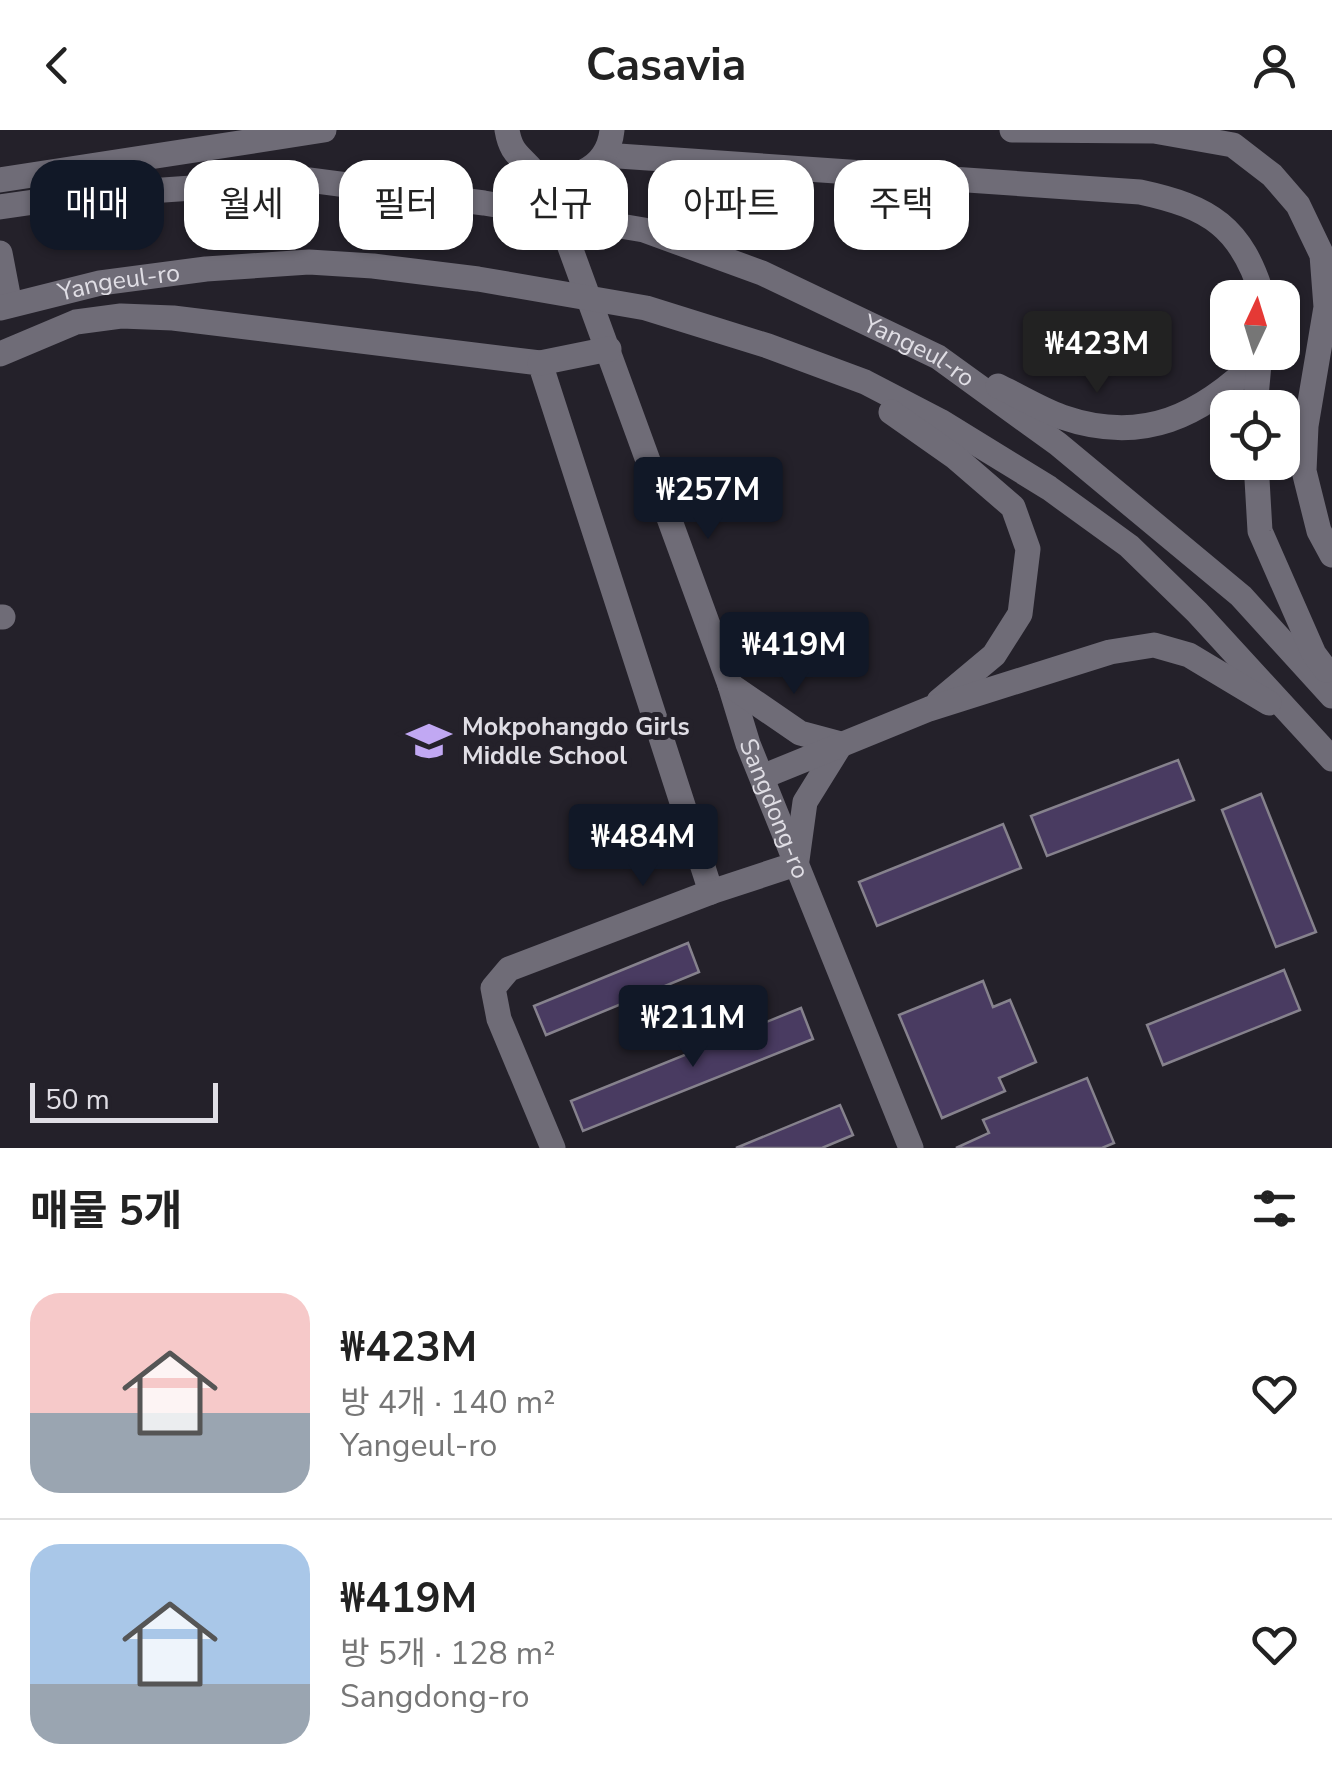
<!DOCTYPE html>
<html lang="ko">
<head>
<meta charset="utf-8">
<style>
  body { margin:0; font-family:"Nunito Sans","Noto Sans KR",sans-serif; background:#f6f6f6; color:#222; height:100vh; display:flex; flex-direction:column; font-size:38px; white-space:nowrap }
  * { box-sizing:border-box; margin:0 }
  p { font-size:32px; color:#767676 }
  .icon { flex:none; width:55px; height:55px; fill:none; stroke:currentColor; stroke-width:2; stroke-linecap:round; stroke-linejoin:round }
  .map { position:relative; height:1018px; overflow:hidden }
  .panel { display:flex; flex-direction:column; background:#fff; flex:1 }
  .panel>* { flex:none }
  .guide { position:absolute; left:30px; top:30px; width:1272px; height:90px; display:flex; gap:20px }
  .needle { width:65px; rotate:4deg }
  .fabs { position:absolute; left:1210px; top:150px; display:grid; gap:20px }
  .fabs a { display:grid; place-items:center; width:90px; height:90px; border-radius:20px; background:#fff; box-shadow:0 2px 8px #0004; font-size:50px }
  .scale { position:absolute; left:30px; bottom:25px; width:188px; box-sizing:border-box; padding-left:10px; border:5px solid #e0dee5; border-top:0; font-size:28px; line-height:35px; white-space:nowrap; color:#e0dee5; -webkit-text-stroke:8px #24212a; paint-order:stroke }
  .price { position:absolute; translate:-50% -85px; padding:0 22px; border-radius:10px; background:#111827; color:#fff; font-size:32px; line-height:65px; filter:drop-shadow(0 2px 5px #0008) }
  .price::after { content:''; position:absolute; left:50%; top:60px; width:30px; height:22px; margin-left:-15px; background:inherit; clip-path:polygon(0 0,100% 0,50% 100%) }
  .price.on { background:#222; color:#fff }
  ul { padding:0; list-style:none }
  li { display:flex; align-items:center; gap:30px; height:250px; padding:0 30px }
  li+li { border-top:2px solid #e0e0e0 }
  li span { display:grid; place-items:center; flex:none; width:280px; height:200px; border-radius:30px; color:#555 }
  li>.icon { margin-inline-start:auto }
  span .icon { width:120px; height:120px; fill:#fffc; stroke-width:1 }
  li b { font-size:42px }
  h2 { display:flex; justify-content:space-between; align-items:center; height:120px; padding:0 30px; font-size:42px }
  .pill { padding:0 35px; border-radius:30px; background:#fff; box-shadow:0 2px 8px #0004; font-size:35px; line-height:90px }
  .pill.on { background:#111827; color:#fff }
  header { display:flex; justify-content:space-between; align-items:center; height:130px; padding:0 30px; background:#fff; font-size:45px; font-weight:700 }
  .map>svg:first-child { display:block }
</style>
</head>
<body>
<header><svg class="icon" aria-label="back" viewBox="0 0 24 24"><path d="M15 5l-7 7 7 7"/></svg>Casavia<svg class="icon" aria-label="person" viewBox="0 0 24 24"><circle cx="12" cy="8" r="4"/><path d="M4 21q1-7 8-7t8 7"/></svg></header>
<div class="map">
<svg width="1332" height="1018" viewBox="0 0 1332 1018">
  <rect width="100%" height="100%" fill="#24212a"/>
  <path fill="#493b61" stroke="#86828d" stroke-width="2.5" d="M1178 630 1194 670 1047 726 1031 686Z
    M1261 664 1316 802 1276 817 1222 680Z
    M1003 694 1021 738 877 796 859 752Z
    M688 813 699 842 546 905 534 876Z
    M1284 840 1300 880 1163 935 1147 895Z
    M983 851 993 877 1010 870 1036 932 999 948 1005 961 942 988 899 885Z
    M801 878 813 909 583 1001 571 971Z
    M1087 948 1114 1013 1102 1018H956L989 1003 983 990Z
    M840 975 853 1005 822 1018H736Z"/>
  <g fill="none" stroke-linecap="round" stroke-linejoin="round">
    <g stroke="#6f6c77" stroke-width="25">
      <path id="s1" d="M507 0C511 24 520 25 533 41 547 60 557 88 567 109L730 555 748 614 911 1018"/>
      <path d="M1012 0 1154 1 1233 15 1272 45 1298 75 1322 125 1326 177 1306 296 1304 341 1319 401 1332 425"/>
      <path d="M604 25 1140 62C1210 77 1242 97 1263 168"/>
      <path d="M532 41C567 56 608 41 612 0"/>
      <path d="M0 50 324 0"/>
      <path id="s2" d="M0 77 76 66 309 50 484 73 644 100 762 143 938 227 1058 314 1241 466 1332 566"/>
      <path d="M0 123 10 175"/>
      <path id="s3" d="M0 178 100 153 206 139 309 132 373 136 478 149 646 178 768 216 865 252 940 291 1049 358 1129 416 1197 482 1332 629"/>
      <path d="M0 224 76 192 121 186 173 188 540 233 711 762"/>
      <path d="M540 233 609 219"/>
      <path d="M998 256C1019 266 1040 279 1062 287 1143 315 1201 286 1259 229"/>
      <path d="M1255 278 1260 223"/>
      <path d="M891 282 955 327 1013 377 1028 419 1020 484 994 525 939 571"/>
      <path d="M1256 332 1260 401 1314 524 1326 540"/>
      <path d="M0 487H3"/>
      <path d="M730 555 800 603 841 614 805 672 797 730"/>
      <path d="M762 647 929 579 1110 522 1154 515 1189 525 1269 573"/>
      <path d="M553 1018 499 889 493 858 509 839 711 762 796 734"/>
    </g>
  </g>
  <defs>
    <g id="school-bare" transform="scale(3.45)"><path d="M0-5L7-2L0 1L-7-2ZM-4 1L0 2.5L4 1V4Q0 6-4 4Z" fill="#c1a8f3" stroke="#24212a" stroke-width="2.5" paint-order="stroke"/></g>
  </defs>
  <g fill-rule="evenodd">
    <use href="#school-bare" x="429" y="611"/>
  </g>
  <g text-anchor="middle" dominant-baseline="central" stroke-width="10" stroke-linejoin="round" paint-order="stroke">
    <g font-size="25" fill="#e0dee5" stroke="#24212a">
      <text stroke="none"><textPath href="#s3" startOffset="122">Yangeul-ro</textPath></text>
      <text stroke="none"><textPath href="#s2" startOffset="950">Yangeul-ro</textPath></text>
      <text stroke="none"><textPath href="#s1" startOffset="732">Sangdong-ro</textPath></text>
    </g>
    <g font-size="25" font-weight="bold" fill="#e0dee5" stroke="#24212a" text-anchor="start">
      <text x="462" y="597">Mokpohangdo Girls<tspan x="462" dy="29">Middle School</tspan></text>
    </g>
  </g>
</svg>
<div class="fabs">
<a><svg class="needle" viewBox="-14 -14 28 28"><path d="M0-13l5 13h-10z" fill="#e53935"/><path d="M0 13l5-13h-10z" fill="#767676"/></svg></a>
<a><svg class="icon" aria-label="locate" viewBox="0 0 24 24"><circle cx="12" cy="12" r="6"/><path d="M12 2v4M12 18v4M2 12h4M18 12h4"/></svg></a>
</div>
<div class="scale">50 m</div>
<b class="price on" style="left:1097px;top:266px">₩423M</b>
<b class="price" style="left:708px;top:412px">₩257M</b>
<b class="price" style="left:794px;top:567px">₩419M</b>
<b class="price" style="left:643px;top:759px">₩484M</b>
<b class="price" style="left:693px;top:940px">₩211M</b>
<div class="guide">
<a class="pill on">매매</a>
<a class="pill">월세</a>
<a class="pill">필터</a>
<a class="pill">신규</a>
<a class="pill">아파트</a>
<a class="pill">주택</a>
</div>
</div>
<section class="panel">
<h2>매물 5개<svg class="icon" aria-label="filters" viewBox="0 0 24 24"><path d="M4 7h16M4 17h16"/><circle cx="9" cy="7" r="2"/><circle cx="15" cy="17" r="2"/></svg></h2>
<ul>
<li><span style="background:linear-gradient(#f6c9c9 60%,#9aa5b1 0)"><svg class="icon" aria-label="home" viewBox="0 0 24 24"><path d="M3 11l9-7 9 7M6 9v11h12V9"/></svg></span><div><b>₩423M</b><p>방 4개 · 140 m²</p><p>Yangeul-ro</p></div><svg class="icon" aria-label="heart" viewBox="0 0 24 24"><path d="M12 20l-8-8c-3-5 5-10 8-4 3-6 11-1 8 4z"/></svg></li>
<li><span style="background:linear-gradient(#a9c7e8 70%,#9aa5b1 0)"><svg class="icon" aria-label="home" viewBox="0 0 24 24"><path d="M3 11l9-7 9 7M6 9v11h12V9"/></svg></span><div><b>₩419M</b><p>방 5개 · 128 m²</p><p>Sangdong-ro</p></div><svg class="icon" aria-label="heart" viewBox="0 0 24 24"><path d="M12 20l-8-8c-3-5 5-10 8-4 3-6 11-1 8 4z"/></svg></li>
</ul>
</section>
</body>
</html>
